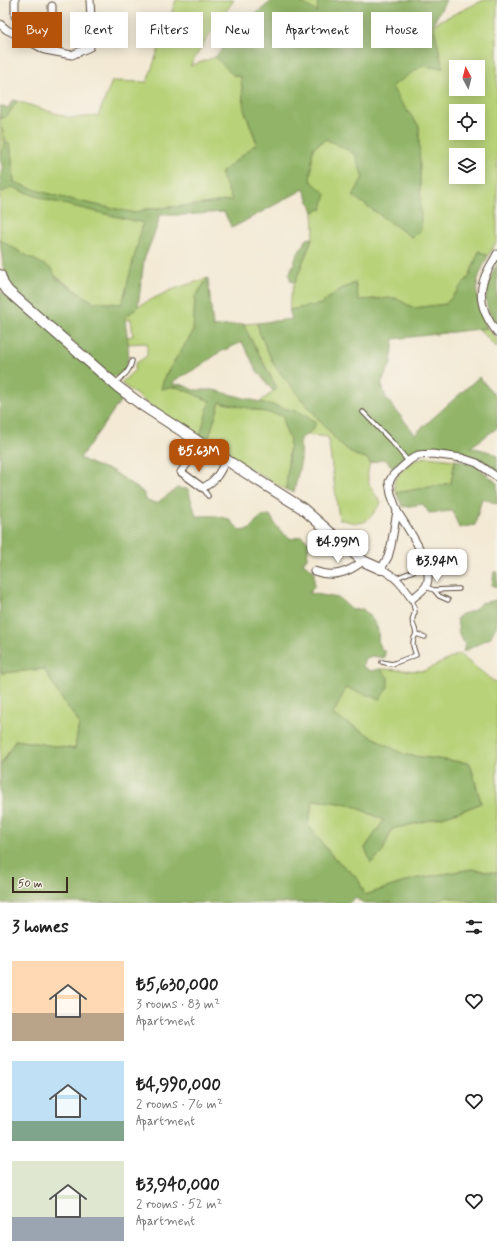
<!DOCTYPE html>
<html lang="en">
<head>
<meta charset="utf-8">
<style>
  body { margin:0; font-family:Mynerve,sans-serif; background:#f6f6f6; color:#222; height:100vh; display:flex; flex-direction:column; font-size:15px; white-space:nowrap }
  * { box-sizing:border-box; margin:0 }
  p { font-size:13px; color:#767676 }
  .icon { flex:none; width:22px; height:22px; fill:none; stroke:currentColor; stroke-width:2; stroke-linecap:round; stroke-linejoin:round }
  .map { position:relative; height:903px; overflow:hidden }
  .side { display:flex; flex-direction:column; background:#fff; flex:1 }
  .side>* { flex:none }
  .hud { position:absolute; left:12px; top:12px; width:473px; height:36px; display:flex; gap:8px }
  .needle { width:26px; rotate:353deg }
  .buttons { position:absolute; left:449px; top:60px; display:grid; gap:8px }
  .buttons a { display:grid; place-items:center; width:36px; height:36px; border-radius:0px; background:#fff; box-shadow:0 2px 10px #0003; font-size:20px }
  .scale { position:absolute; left:12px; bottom:10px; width:56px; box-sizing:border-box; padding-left:4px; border:2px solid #3b2a1e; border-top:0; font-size:11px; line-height:14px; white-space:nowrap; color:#3b2a1e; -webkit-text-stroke:3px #f7f3e8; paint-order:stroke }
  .price { position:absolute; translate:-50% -34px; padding:0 9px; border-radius:8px; background:#fff; color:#222; font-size:13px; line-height:26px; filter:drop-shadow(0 1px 2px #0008) }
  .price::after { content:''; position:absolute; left:50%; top:24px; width:12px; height:9px; margin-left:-6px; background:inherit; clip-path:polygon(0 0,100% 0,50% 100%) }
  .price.on { background:#b45309; color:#fff }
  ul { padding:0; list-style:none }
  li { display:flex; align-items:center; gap:12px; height:100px; padding:0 12px }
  li span { display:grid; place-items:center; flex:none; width:112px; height:80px; border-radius:0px; color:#555 }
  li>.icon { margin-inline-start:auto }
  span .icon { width:48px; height:48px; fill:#fffc; stroke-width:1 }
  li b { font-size:17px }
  h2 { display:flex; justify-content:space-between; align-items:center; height:48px; padding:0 12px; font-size:17px }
  .chip { padding:0 14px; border-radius:0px; background:#fff; box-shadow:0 2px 10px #0003; font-size:14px; line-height:36px }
  .chip.on { background:#b45309; color:#fff }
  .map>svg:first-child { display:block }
</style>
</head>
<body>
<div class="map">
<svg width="497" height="903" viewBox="0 0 497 903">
  <rect width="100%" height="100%" fill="#f7f3e8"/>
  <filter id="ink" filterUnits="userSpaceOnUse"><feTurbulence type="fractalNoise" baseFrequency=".025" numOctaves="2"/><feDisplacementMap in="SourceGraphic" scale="8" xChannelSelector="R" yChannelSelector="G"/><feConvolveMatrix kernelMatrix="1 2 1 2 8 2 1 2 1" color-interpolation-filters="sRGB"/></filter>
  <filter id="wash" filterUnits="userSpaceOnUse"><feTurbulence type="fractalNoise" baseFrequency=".012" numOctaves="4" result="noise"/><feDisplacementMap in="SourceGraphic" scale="16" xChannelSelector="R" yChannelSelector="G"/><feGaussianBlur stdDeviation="0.9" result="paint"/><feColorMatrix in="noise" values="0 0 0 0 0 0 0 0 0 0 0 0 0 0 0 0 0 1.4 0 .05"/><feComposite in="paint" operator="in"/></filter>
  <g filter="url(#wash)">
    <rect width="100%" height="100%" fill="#f3e9d4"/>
    <path fill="#b7d278" stroke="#797e4b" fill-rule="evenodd" d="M176 0H234L207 38 190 66 215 57 233 75 241 77 244 109 257 144 221 173 233 200 196 205 146 209 135 213C94 204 52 198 14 182L11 150 10 144H7L2 128 5 143 0 157V119L7 116 17 101 71 118 98 116 112 81 147 82Z
      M298 0H318L317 13Z
      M484 0H497V241L488 256 479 251 469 277 446 304 414 308 395 298 359 300 355 283 339 290 321 304 290 310C286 294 308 254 313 236L314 229 313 212 322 209 310 180 313 148 326 139 355 153 363 177 411 237 421 230 419 126 399 100 391 85 422 66 443 68 433 24ZM456 67H478V89H456ZM456 111H478V133H456ZM456 155H478V177H456Z
      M12 187 47 200 144 223 122 304 93 302 22 253 0 240V193Z
      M208 278 195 297 193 332 165 376 161 389 177 387 210 401 199 439 147 403 121 383 135 370V364L147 356V343L128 344 127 337 133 336 131 319 125 320V318L138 306 171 290Z
      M257 323 260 334 274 365 304 402 340 444 355 455 366 458 370 463C364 484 371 487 381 503 365 525 365 526 339 519L328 437 306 435 315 427 299 412 260 402 277 388 243 324Z
      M487 328 497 339V348L479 329Z
      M220 402 284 416V426L290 440 286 490 207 443Z
      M427 457 455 460 451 483 396 493 394 483C401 468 411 459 427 457Z
      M459 654 497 684V873L472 869 414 879 365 895 359 881 353 874 333 857 308 825 313 800 349 804 384 820 365 848 382 853 392 829C422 822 453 816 481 803L470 763 405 755 332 715 346 688 388 677 380 669 424 671Z
      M0 668 3 673 44 669 60 696 79 723 75 749 15 740 0 767Z
      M447 897 477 902 479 903H431Z"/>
    <path fill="#91b468" stroke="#666f43" d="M273 0H298L317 12 318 0H446L433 24 443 68 422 66 392 86 399 100 419 126 421 230 411 237 353 196 363 177 355 154 326 139 313 148 310 180 326 194 322 209 313 212 304 189 232 228 224 212 184 215H159L158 224 144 260 138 306 125 318C126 333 134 363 121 374 119 376 115 376 112 377L13 289 7 282 4 273 0 240 22 253 52 269 56 278 93 302 122 304 143 223 47 200 12 187 0 193V175L3 171 0 157 5 143 10 144 11 150 14 182C52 198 95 204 135 213L146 209 196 205 232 200 221 173 257 143 244 109 241 77 233 75 215 57 248 20Z
      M13 100 17 101 7 116 0 119V106L8 108Z
      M312 238 295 283 291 281 289 275 297 255 307 239Z
      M479 251 488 256C485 263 480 271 478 279 474 296 481 313 487 328L394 339 391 364 381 383 386 398 415 434 479 377 497 398V428L471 447 490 452 497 456V471C490 465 484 460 476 458 461 452 422 444 409 453 403 457 398 464 393 468L385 459 370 463 366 458 355 455 340 444 304 402 274 365 260 334 257 323 292 319 289 310 321 304 339 290 355 283 359 300 395 298 414 308 446 304 469 277Z
      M497 264V324C479 302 486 287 497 264Z
      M208 278 213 327 243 324 277 389 273 391 257 371 242 342 220 352 197 368 175 380 172 384 183 385 193 390H213L299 412 316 422C314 430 307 435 300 439L301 460 294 492 286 490 290 440 284 426 283 416 220 402 207 443 199 439 210 401 177 387 161 389 165 376 193 332 195 297Z
      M0 289 2 292 48 328 124 396 80 458 94 465 113 471 143 492 147 501 157 503 177 488 188 489 196 516C216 516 227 513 240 531L251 529 255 522 262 516 270 515C276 526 281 534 292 539L301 536 309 542 307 558 303 563 314 571V587L309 593 339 598 352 610 363 609C368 615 377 623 378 631 380 642 374 642 385 652L384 658 372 656 364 659 363 667 371 671 380 669 388 677V687L380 699 346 688 333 715 405 755 470 763 481 803C453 816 422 822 392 829L382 853 371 863 365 848 384 820 349 804 313 800 308 825 333 857 353 874 359 881 365 895 414 879 472 869 497 873V903H479L447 897 431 903H364L355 898 349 903H0V767L15 740 75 749 79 723 60 696 44 669 2 673 0 668Z
      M455 460C477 464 480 469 497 483V504L482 498 475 525 459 528 453 511 429 513 423 504 403 507 396 493 451 483Z
      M494 572H497V588L492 585Z
      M497 600V625L490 638 463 652 465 644 459 634 457 618 462 614 473 611 481 603Z"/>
  </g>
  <g filter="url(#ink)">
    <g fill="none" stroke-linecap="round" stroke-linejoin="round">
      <g stroke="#574739" stroke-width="5.5">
        <path id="lane" d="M115 383C123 376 130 372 132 361
          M363 412 392 442 408 461
          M203 488 208 496
          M427 568 455 560
          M396 578 426 566
          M426 587 434 590 459 589
          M434 590 439 596 448 600
          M412 599 415 612C409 626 415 622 416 634L425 637
          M382 662 392 664 416 655C413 647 411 642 416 634"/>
      </g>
      <g stroke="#574739" stroke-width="9">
        <path id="street" d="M15 16V0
          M0 24 7 30 20 36 45 50 72 55 90 47 92 37 90 0
          M52 51V6
          M497 254C493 262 487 270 484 279 477 298 485 317 497 332
          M201 444 181 472 203 488C217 479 219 474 226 460
          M397 511C407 528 434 564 427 584 425 590 416 595 412 599 403 586 396 576 381 569L388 557 391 546 397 511 391 494 389 482 393 475 410 460 418 455 432 454 462 458 477 463 497 477
          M314 571C333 578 348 573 363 561"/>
      </g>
      <g stroke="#574739" stroke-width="12">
        <path id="secondary" d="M0 275 3 284 8 291 118 387 142 405 248 474 302 508 363 561 381 569"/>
      </g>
      <use href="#lane" stroke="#fff" stroke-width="3.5"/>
      <use href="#street" stroke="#fff" stroke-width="7"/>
      <use href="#secondary" stroke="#fff" stroke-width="10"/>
    </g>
  </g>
</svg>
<div class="buttons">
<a><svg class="needle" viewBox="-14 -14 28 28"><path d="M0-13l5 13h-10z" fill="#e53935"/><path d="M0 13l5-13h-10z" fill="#767676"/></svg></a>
<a><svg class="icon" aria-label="locate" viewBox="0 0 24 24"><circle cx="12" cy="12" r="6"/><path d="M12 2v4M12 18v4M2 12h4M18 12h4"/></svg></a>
<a><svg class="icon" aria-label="layers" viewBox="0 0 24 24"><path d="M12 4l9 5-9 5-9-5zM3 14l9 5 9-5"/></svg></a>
</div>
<div class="scale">50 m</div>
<b class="price on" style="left:199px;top:473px">₺5.63M</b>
<b class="price" style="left:338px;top:564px">₺4.99M</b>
<b class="price" style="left:437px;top:583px">₺3.94M</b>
<div class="hud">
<a class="chip on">Buy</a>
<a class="chip">Rent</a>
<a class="chip">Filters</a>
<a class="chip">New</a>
<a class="chip">Apartment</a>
<a class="chip">House</a>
</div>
</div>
<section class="side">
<h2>3 homes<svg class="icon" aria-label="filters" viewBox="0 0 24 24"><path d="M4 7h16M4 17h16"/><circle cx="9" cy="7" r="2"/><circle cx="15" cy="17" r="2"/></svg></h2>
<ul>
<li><span style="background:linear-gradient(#ffd9b3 65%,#b9a48a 0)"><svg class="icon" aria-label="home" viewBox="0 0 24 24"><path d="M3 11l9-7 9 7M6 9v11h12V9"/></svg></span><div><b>₺5,630,000</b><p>3 rooms · 83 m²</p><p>Apartment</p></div><svg class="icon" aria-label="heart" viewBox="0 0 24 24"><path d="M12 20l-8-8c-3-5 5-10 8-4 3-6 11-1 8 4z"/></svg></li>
<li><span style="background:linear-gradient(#bfe0f5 75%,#7fa58c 0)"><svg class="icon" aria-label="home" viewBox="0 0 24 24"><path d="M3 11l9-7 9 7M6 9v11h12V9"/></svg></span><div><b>₺4,990,000</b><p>2 rooms · 76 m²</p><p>Apartment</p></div><svg class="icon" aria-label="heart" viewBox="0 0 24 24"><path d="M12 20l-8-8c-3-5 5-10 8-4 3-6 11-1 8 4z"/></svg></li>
<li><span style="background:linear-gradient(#dfe7d0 70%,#9aa5b1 0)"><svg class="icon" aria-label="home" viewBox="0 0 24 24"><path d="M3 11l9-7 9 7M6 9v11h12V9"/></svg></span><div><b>₺3,940,000</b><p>2 rooms · 52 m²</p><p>Apartment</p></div><svg class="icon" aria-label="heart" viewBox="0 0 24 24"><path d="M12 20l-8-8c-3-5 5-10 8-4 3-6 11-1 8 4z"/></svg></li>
</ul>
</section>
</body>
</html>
